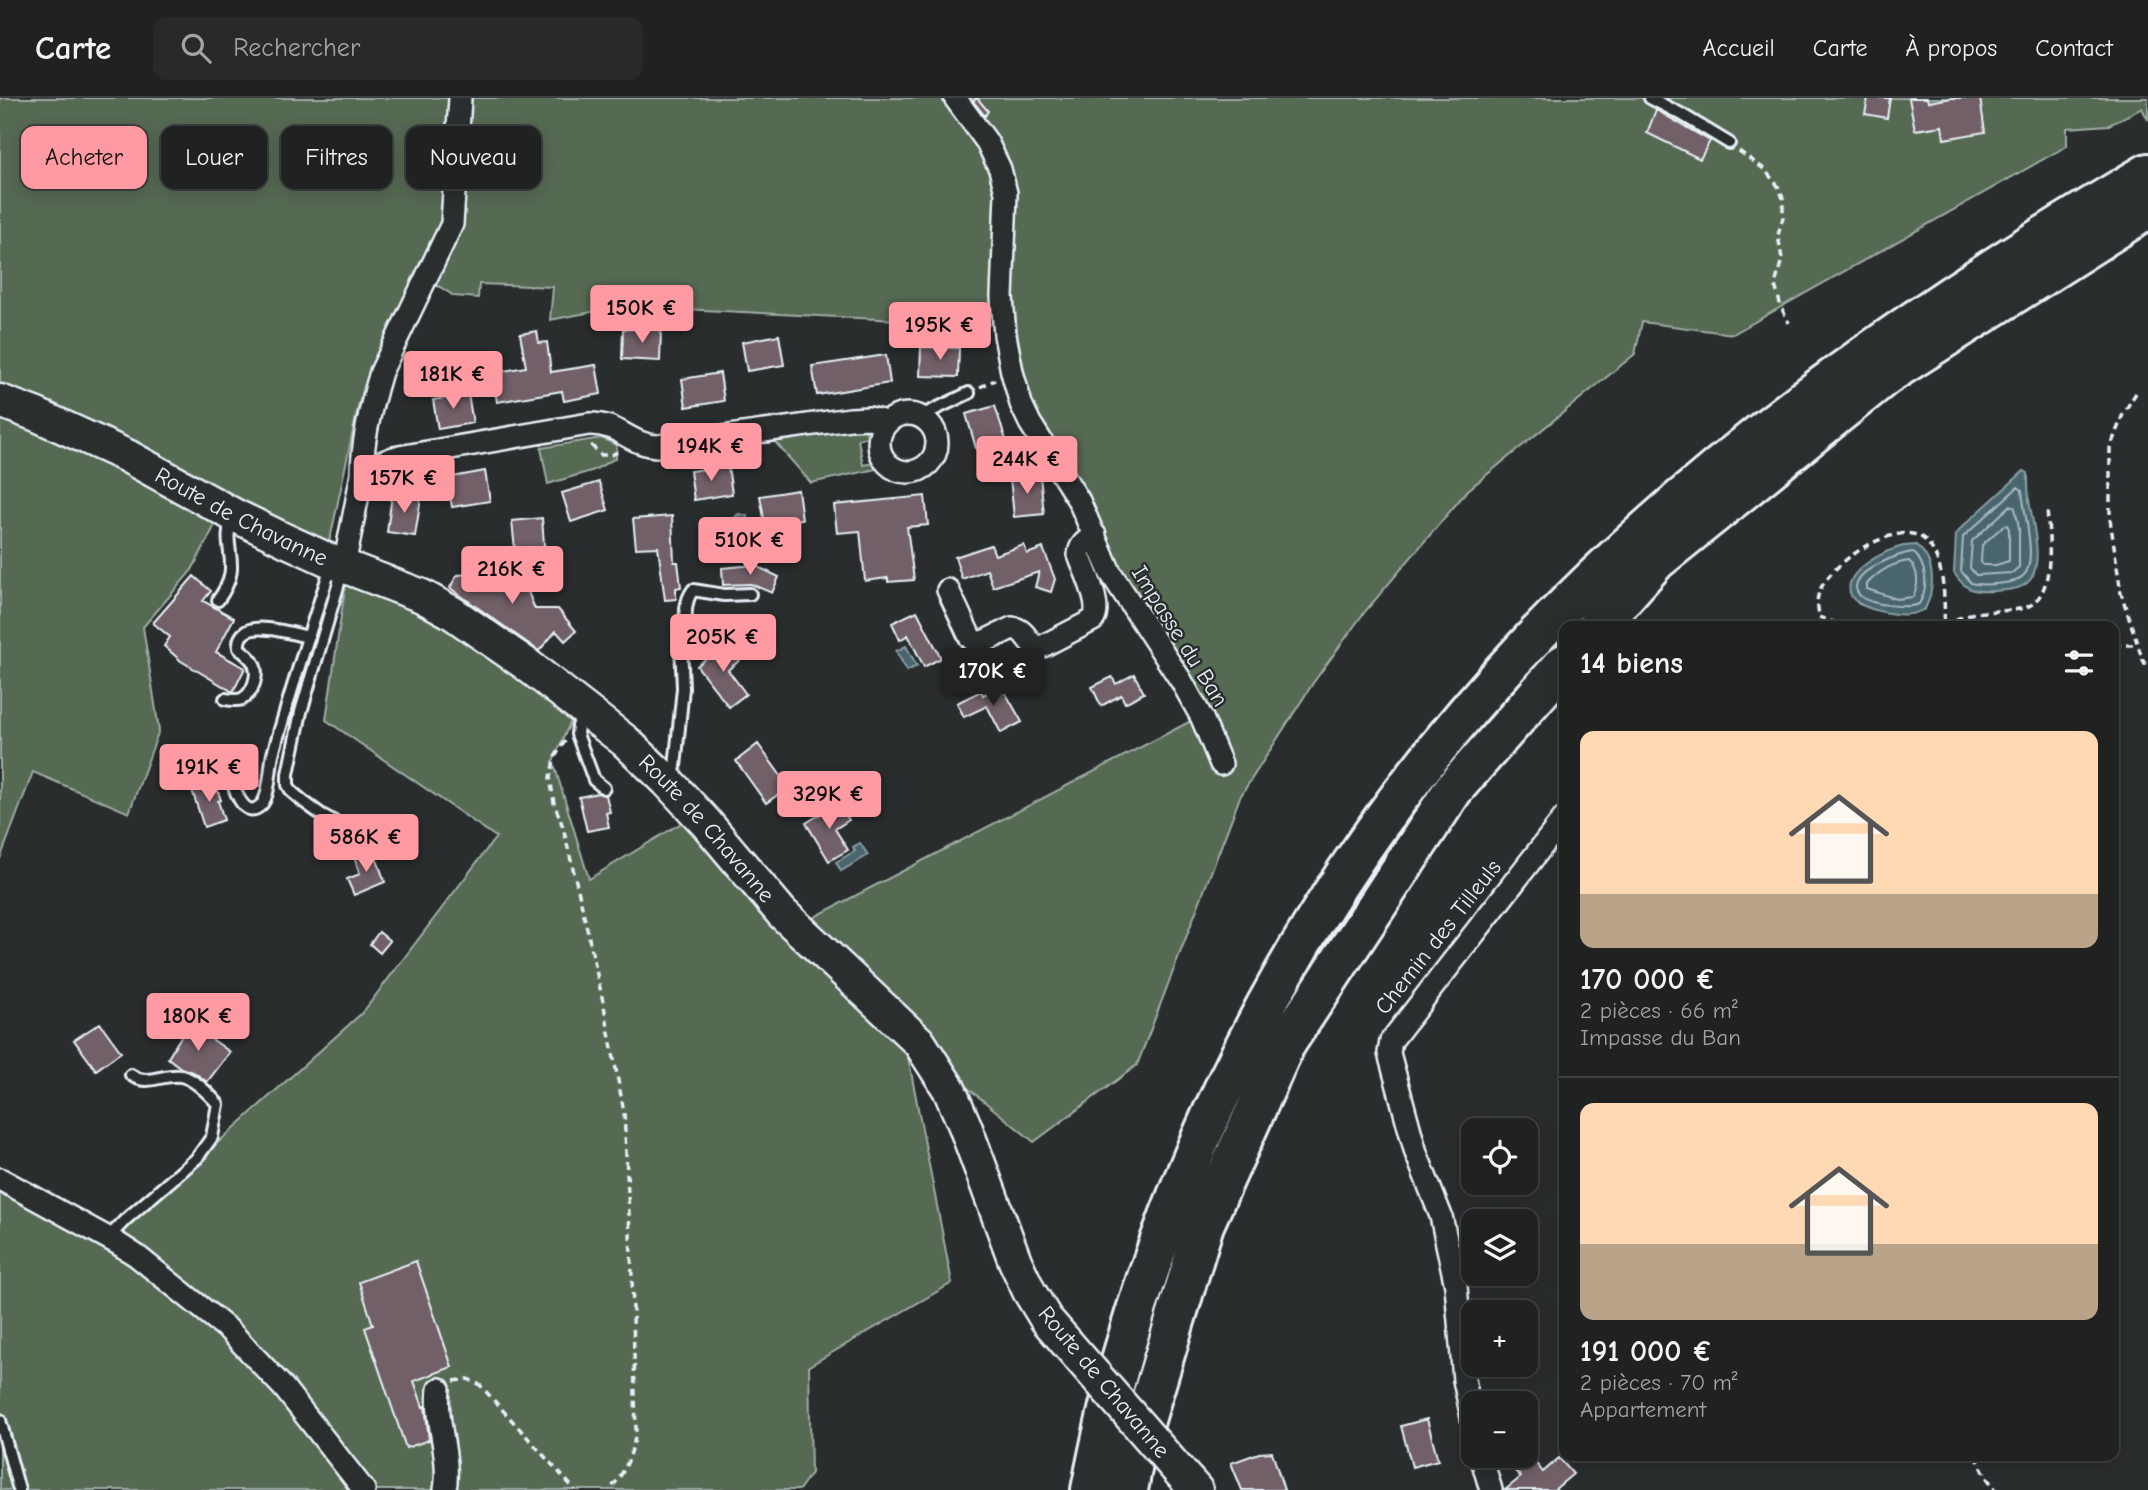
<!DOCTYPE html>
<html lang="fr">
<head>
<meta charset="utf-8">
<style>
  body { margin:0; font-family:"Comic Neue",sans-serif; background:#282a2a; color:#f1f3f6; height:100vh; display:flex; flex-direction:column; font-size:26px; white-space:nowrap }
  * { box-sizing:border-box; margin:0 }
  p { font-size:23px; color:#a2a4a5 }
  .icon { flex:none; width:38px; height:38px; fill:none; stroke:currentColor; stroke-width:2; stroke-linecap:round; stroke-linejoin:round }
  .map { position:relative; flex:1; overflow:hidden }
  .panel { position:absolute; left:1559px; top:523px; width:560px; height:840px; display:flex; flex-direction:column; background:#202222; border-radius:14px; box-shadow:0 4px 18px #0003,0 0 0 2px #3d3f40 }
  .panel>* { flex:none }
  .banner { position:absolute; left:21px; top:28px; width:665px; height:63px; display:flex; gap:14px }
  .tools { position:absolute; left:1461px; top:1020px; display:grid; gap:14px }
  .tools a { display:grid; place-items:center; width:77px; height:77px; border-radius:14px; background:#202222; box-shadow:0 4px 18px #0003,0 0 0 2px #3d3f40; font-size:35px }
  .price { position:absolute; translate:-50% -60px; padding:0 16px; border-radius:7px; background:#ff9aa2; color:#111; font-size:23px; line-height:46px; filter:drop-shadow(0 2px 4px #0008) }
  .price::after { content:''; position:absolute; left:50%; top:42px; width:21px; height:16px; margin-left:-10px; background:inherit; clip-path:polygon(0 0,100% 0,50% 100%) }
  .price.selected { background:#222; color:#fff }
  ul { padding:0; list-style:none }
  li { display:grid; align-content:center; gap:14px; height:371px; padding:0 21px }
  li+li { border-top:2px solid #3d3f40 }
  li span { display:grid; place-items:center; height:217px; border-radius:14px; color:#555 }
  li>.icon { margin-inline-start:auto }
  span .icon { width:126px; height:126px; fill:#fffc; stroke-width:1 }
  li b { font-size:30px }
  h2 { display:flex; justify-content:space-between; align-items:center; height:84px; padding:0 21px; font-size:30px }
  .tag { padding:0 24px; border-radius:14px; background:#202222; box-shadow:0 4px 18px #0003,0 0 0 2px #3d3f40; font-size:24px; line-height:63px }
  .tag.selected { background:#ff9aa2; color:#111 }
  header { display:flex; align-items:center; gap:42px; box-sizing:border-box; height:98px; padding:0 35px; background:#202222; border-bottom:2px solid #3d3f40 }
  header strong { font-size:33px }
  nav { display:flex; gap:38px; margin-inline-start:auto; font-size:24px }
  .search { width:490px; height:63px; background:#282a2a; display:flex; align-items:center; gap:18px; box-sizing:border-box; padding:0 24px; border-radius:14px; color:#a2a4a5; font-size:26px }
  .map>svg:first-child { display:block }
</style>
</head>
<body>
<header>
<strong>Carte</strong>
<div class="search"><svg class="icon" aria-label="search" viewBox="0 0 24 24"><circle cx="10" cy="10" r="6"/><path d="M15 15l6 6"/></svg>Rechercher</div>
<nav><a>Accueil</a><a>Carte</a><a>À propos</a><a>Contact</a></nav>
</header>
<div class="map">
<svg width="2148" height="1392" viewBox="0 0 2148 1392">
  <rect width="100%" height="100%" fill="#2a2d2e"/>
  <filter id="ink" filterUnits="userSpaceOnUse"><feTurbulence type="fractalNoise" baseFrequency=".0143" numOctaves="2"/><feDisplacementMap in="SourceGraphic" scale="14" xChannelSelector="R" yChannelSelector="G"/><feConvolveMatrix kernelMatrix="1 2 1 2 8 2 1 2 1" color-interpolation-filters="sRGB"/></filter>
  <g filter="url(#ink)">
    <path fill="#566953" stroke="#9fada6" stroke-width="2" d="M0 0H2148V22L2142 10 2109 27 2067 30V48L1733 236 1642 224 1635 256 1468 392 1363 516 1313 585 1240 699 1137 967 1034 1044 904 938 952 1185 809 1268 811 1375 799 1392H0V1086L103 1148 363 914 496 739 326 622 346 483 449 522 574 616 553 663 589 781 688 721 782 836 1191 623 1032 316 1016 228 623 208 550 222 553 189 479 186 478 200 454 198 440 189 416 182 359 304 331 437 319 473 216 425 192 472 143 529 159 632 129 715 33 674 0 761Z
      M862 330 866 333 867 339 858 341 863 367 874 365 876 371 811 385 776 345 775 339Z
      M601 340 617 347 616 360 594 372 548 386 541 350Z"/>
    <path fill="#4a666e" stroke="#899ea5" stroke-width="2" d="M2024 373 2028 375C2028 384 2028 393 2029 402 2032 423 2046 469 2027 485 2019 492 2005 492 1995 493 1974 494 1967 494 1954 475L1956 437 1962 429Z
      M739 416 747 418 748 421 752 443 750 447 745 450 738 448C733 439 728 422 739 416Z
      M1916 447C1936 463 1935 490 1925 511 1920 513 1915 516 1910 516 1895 518 1857 511 1851 497 1841 475 1883 453 1900 449 1905 447 1911 448 1916 447Z
      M906 548 917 568 907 573 896 553Z
      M860 745 868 757 841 773 836 764 855 753 853 749Z"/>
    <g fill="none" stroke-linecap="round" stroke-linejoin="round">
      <path stroke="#a9b9c1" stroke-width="2" d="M2018 389 2022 392C2023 412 2038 462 2024 477 2018 483 2012 484 2004 485 1994 486 1981 488 1971 485L1961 473 1963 439Z
        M2011 407 2015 410 2019 430V469L2012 475 1976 477 1970 470 1972 443Z
        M2003 428 2007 427 2009 431V463L1996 467H1983L1981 464 1982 447Z
        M1913 454C1927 467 1929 489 1919 506 1907 511 1865 507 1858 495 1845 475 1900 455 1913 454Z
        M1909 463C1919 472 1919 488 1913 499L1897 501 1867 491V486C1878 474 1893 465 1909 463Z"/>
    </g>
    <path fill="#726067" stroke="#e8f1f8" stroke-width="2" d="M977 0 988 13 985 18 973 3Z
      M1868 0H1890L1887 20 1865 16Z
      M1909 0H1927L1928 4 1952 0H1980L1985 34 1944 41 1942 28 1915 32Z
      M1656 12 1710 43 1700 61 1647 35Z
      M623 231 661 232 660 263 622 261Z
      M537 233 539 245 547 244 551 274 596 267 601 296 564 303 562 293 497 304 492 275 526 269 520 236Z
      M779 237 784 267 747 273 742 244Z
      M921 249 959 250 958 279 920 278Z
      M886 257 890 285 817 297 812 268Z
      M720 275 724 303 686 309 682 281Z
      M468 296 473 325 438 331 433 302Z
      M995 308 1006 342 976 350 966 316Z
      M728 368 732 396 694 402 690 373Z
      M485 373 490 403 452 409 447 380Z
      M1040 377 1044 416 1014 419 1010 380Z
      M599 384 608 412 571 424 562 395Z
      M798 392 802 421 765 426 760 398Z
      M392 397 421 400 415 438 387 434Z
      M925 398 928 427 907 429 914 482 888 484V480L865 483 860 433 837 435 834 407Z
      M672 418 674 464H678L681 489 676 490V501L665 502 658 449 636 450 633 421Z
      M542 420 545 459 516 462 512 423Z
      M991 447 995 457 1024 447 1027 456 1043 450 1055 481 1051 494 1035 489 1039 474 993 489 987 472 962 481 955 459Z
      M754 467 779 479 772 495 751 486 723 487 722 470Z
      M519 472 535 511H558L576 533 565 543 556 533 539 553 450 490 457 477Z
      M194 478 211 493 203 503 234 520 216 554 245 570 233 594 181 563 164 548 170 539 153 525Z
      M917 513 941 560 924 569 908 537 900 542 892 525Z
      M726 545 740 562 728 572 746 596 729 609 697 568Z
      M1134 576 1144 595 1125 605 1121 597 1101 608 1092 589 1112 579 1116 586Z
      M1001 587 1022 624 1001 635 987 608 964 619 957 605 981 593 983 597Z
      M758 646 789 689 766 705 736 663Z
      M215 685 221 702 218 703 224 722 204 729 192 692Z
      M598 695 606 697 610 714 606 715 609 729 587 733 579 699Z
      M838 705 849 722 835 731 848 752 829 763 806 725Z
      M373 751 385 784 354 797 347 781 360 776 354 758H365Z
      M379 834 390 843 380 855 370 846Z
      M100 925 121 954 96 972 74 942Z
      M189 925 230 954 207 984 195 975 181 970 168 960Z
      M416 1163 452 1269 414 1283 423 1309 425 1308 429 1342 406 1350 365 1230 373 1227 359 1184Z
      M1427 1321 1438 1362 1412 1369 1401 1328Z
      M1272 1354 1284 1392H1242L1231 1365 1259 1355Z
      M1531 1359 1543 1374 1559 1360 1573 1376 1554 1392H1505L1521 1379 1515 1373Z"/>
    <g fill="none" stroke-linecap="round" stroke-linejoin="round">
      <g stroke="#e8f1f8" stroke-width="16">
        <path id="lane" d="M1650 0 1681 16 1729 45
          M921 318 969 295
          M343 471 301 614 288 676V687L292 694 304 704 322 717 353 734 362 751
          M218 502C245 465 220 453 232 419
          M686 542C687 524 682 507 693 492L724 497 750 496
          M225 601C231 602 237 603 242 601 253 595 259 577 254 566 251 559 244 555 239 550 236 517 289 535 308 539
          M586 616 578 628 577 636 594 682 604 690
          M231 681C235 692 244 723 261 707 270 699 270 668 273 656 291 592 311 529 332 466
          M669 681 673 676 675 669 683 590 681 547C708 516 724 526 747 553
          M108 1140 125 1122 197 1060 212 1039 218 1006C209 996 195 981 181 978 163 975 148 989 131 977
          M0 1322 19 1392"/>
      </g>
      <g stroke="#e8f1f8" stroke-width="26">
        <path id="street" d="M955 0 987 44 1000 71 1006 95 1002 199 1005 237 1012 274 1021 306 1030 325 1079 403 1110 474 1182 584 1202 620 1221 666
          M879 345a29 29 0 1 1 58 0a29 29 0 1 1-58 0Z
          M362 376C362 342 371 307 381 274L452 126 460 0
          M344 468 362 376 370 369 393 360 589 326C620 325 629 347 658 348L850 321 869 320 886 324
          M948 492 970 539 976 545 985 543 1012 530C1029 531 1026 551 1043 548L1093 522C1103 508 1085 474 1079 457 1080 446 1086 443 1095 437
          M0 1081 117 1145 137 1158 229 1232 284 1290 364 1392
          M439 1291C435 1325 451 1358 445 1392
          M1474 1329 1464 1282 1456 1188 1441 1118 1416 1055 1389 955 1391 943 1564 720
          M1481 1358 1491 1392"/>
      </g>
      <g stroke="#e8f1f8" stroke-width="37">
        <g id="secondary">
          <path id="s1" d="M0 303 37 317 127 358 232 416 285 442 333 464 422 498 451 514 526 566 625 643 667 683 707 726 782 815 919 944 949 991 965 1028 1015 1163 1029 1193 1046 1221 1066 1244"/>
          <path d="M1178 1372 1196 1392"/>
        </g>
      </g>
      <g stroke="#e8f1f8" stroke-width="44">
        <path id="highway" d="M1598 528 1656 463 1885 278 2148 111
          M1091 1392C1100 1346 1110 1300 1123 1255 1200 991 1338 746 1528 546 1707 357 1924 206 2148 75
          M1128 1392 1135 1355 1204 1127 1285 947 1453 692 1564 566"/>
      </g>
      <path stroke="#e8f1f8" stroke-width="3.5" stroke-dasharray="7 5" stroke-linecap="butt" d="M1739 53 1764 71 1778 88 1783 100V119L1778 137 1782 161 1775 187 1781 209 1789 225
        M980 289 995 282
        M2136 295 2123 316 2110 350V421L2121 495 2142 560 2148 571
        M591 347 601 357H612L617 354
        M1909 528 1836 525 1819 519C1819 513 1816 504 1818 498 1824 467 1903 415 1927 444 1945 465 1945 503 1944 528
        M1946 528C1964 514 1975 515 1997 513 2005 513 2015 512 2024 510 2057 501 2049 438 2047 412
        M2114 547H2138
        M565 643 555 659 550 679 554 705 563 729 581 804 604 908 624 1014 632 1177 636 1334C632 1356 625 1376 609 1392
        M454 1283 468 1281 480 1287 575 1392
        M1976 1358 1987 1380 1996 1392"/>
      <use href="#lane" stroke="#2a2d2e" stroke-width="10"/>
      <use href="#street" stroke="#2a2d2e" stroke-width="21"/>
      <use href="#secondary" stroke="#2a2d2e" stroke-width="32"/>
      <use href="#highway" stroke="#2a2d2e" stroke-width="38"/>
      <g stroke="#e8f1f8" stroke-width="37" stroke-linecap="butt">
        <path id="secondary-bridge" d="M1066 1244 1178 1372"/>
      </g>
      <use href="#secondary-bridge" stroke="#2a2d2e" stroke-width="32"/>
    </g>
  </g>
  <g text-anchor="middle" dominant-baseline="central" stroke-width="5" stroke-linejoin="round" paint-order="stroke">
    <g font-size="23" fill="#e8f1f8" stroke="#2a2d2e">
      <text stroke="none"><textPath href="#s1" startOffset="268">Route de Chavanne</textPath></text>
      <text transform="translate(1180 538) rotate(58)">Impasse du Ban</text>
      <text stroke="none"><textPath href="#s1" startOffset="835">Route de Chavanne</textPath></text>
      <text transform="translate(1438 839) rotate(-52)">Chemin des Tilleuls</text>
      <text transform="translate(1104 1284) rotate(50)">Route de Chavanne</text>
    </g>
  </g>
</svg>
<div class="tools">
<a><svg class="icon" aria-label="locate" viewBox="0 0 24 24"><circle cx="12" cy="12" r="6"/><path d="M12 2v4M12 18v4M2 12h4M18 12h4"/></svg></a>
<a><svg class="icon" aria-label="layers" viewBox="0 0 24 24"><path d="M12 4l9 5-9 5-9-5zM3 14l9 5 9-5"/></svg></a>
<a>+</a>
<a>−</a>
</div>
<b class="price" style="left:642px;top:247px">150K €</b>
<b class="price" style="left:940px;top:264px">195K €</b>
<b class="price" style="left:453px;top:313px">181K €</b>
<b class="price" style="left:711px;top:385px">194K €</b>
<b class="price" style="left:1027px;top:398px">244K €</b>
<b class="price" style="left:404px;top:417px">157K €</b>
<b class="price" style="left:750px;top:479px">510K €</b>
<b class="price" style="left:512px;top:508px">216K €</b>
<b class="price" style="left:723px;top:576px">205K €</b>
<b class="price selected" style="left:993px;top:610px">170K €</b>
<b class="price" style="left:209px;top:706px">191K €</b>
<b class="price" style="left:829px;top:733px">329K €</b>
<b class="price" style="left:366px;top:776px">586K €</b>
<b class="price" style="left:198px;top:955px">180K €</b>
<div class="banner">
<a class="tag selected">Acheter</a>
<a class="tag">Louer</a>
<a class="tag">Filtres</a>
<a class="tag">Nouveau</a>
</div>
<section class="panel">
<h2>14 biens<svg class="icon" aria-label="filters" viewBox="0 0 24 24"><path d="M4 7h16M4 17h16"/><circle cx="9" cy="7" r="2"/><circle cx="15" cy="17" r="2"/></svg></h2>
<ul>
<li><span style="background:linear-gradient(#ffd9b3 75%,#b9a48a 0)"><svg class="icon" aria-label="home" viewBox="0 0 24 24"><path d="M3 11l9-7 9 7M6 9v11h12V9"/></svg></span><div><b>170 000 €</b><p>2 pièces · 66 m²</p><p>Impasse du Ban</p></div></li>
<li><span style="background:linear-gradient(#ffd9b3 65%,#b9a48a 0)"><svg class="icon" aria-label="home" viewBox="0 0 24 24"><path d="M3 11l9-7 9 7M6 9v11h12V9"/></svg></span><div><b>191 000 €</b><p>2 pièces · 70 m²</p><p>Appartement</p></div></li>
</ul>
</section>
</div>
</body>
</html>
